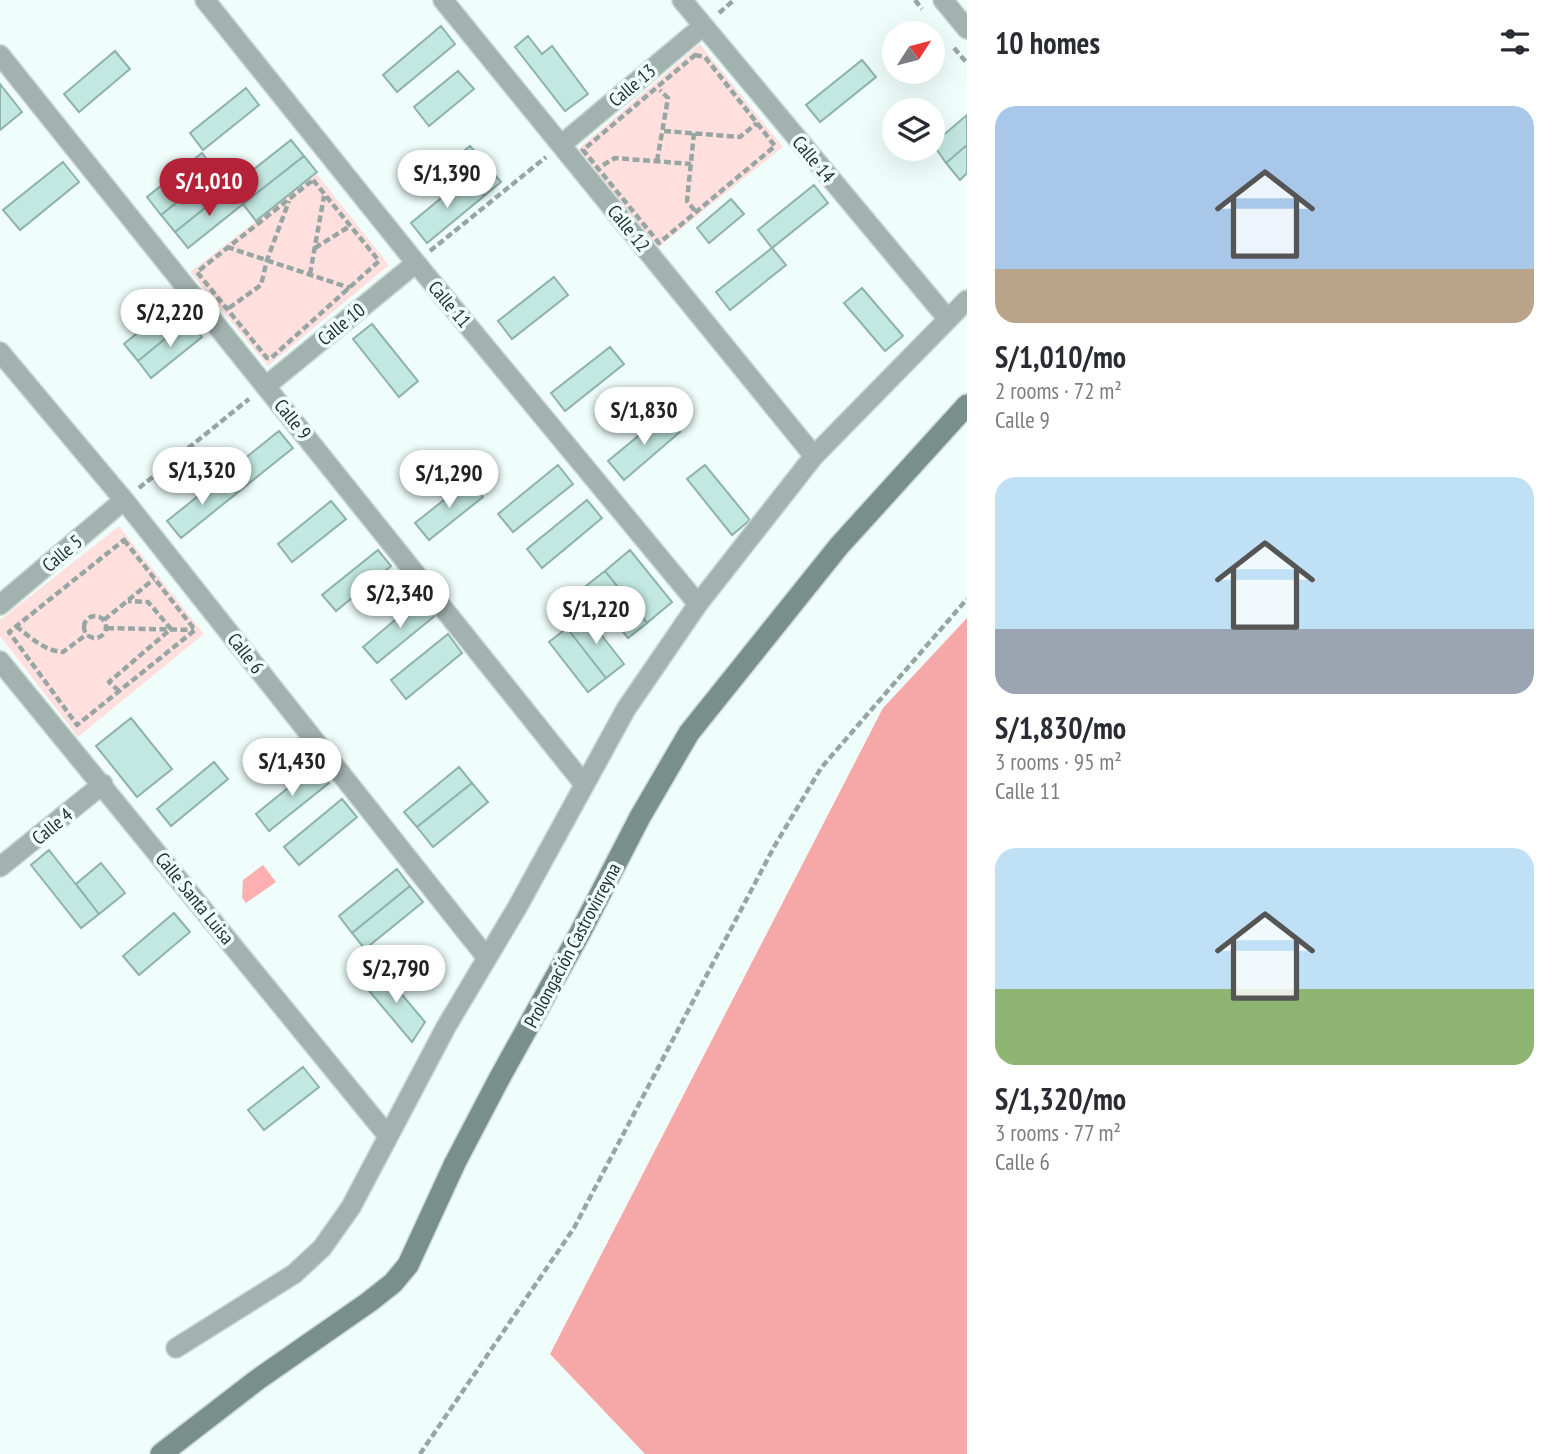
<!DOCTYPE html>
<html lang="en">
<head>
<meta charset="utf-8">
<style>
  body { margin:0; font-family:"PT Sans Narrow",sans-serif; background:#f2f2f3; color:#2b2b33; height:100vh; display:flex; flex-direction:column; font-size:26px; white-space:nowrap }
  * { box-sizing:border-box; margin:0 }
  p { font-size:23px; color:#7c7c81 }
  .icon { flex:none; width:38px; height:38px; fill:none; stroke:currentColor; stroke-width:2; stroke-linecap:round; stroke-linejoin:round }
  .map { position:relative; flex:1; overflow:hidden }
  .drawer { display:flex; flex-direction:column; background:#fff; width:595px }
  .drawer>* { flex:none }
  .needle { width:46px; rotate:54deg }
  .buttons { position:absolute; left:882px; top:21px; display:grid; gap:14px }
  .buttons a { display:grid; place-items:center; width:63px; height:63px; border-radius:50%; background:#fff; box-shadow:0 7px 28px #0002; font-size:35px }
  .price { position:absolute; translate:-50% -60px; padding:0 16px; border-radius:24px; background:#fff; color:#222; font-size:23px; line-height:46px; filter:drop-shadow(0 2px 4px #0008) }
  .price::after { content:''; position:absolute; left:50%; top:42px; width:21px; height:16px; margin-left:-10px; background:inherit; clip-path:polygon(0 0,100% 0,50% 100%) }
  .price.selected { background:#b42238; color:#fff }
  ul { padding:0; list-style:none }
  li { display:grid; align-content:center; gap:14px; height:371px; padding:0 28px }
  li span { display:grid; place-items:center; height:217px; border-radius:21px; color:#555 }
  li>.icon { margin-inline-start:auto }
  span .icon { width:126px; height:126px; fill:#fffc; stroke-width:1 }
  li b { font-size:30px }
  h2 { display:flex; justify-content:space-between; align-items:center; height:84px; padding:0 28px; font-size:30px }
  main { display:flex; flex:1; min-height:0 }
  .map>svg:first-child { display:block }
</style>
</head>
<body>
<main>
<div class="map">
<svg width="967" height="1454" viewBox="0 0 967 1454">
  <rect width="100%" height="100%" fill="#effefb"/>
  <path fill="#ffe0df" d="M700 44 783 147 655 250 577 150Z
    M317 174 389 265 268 366 190 272Z
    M119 526 204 634 78 737 0 636V620Z"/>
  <path fill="#f6a8a8" d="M967 618V1454H645L550 1354 883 708Z"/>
  <path fill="#feafaf" d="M263 865 276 882 246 903 242 898 243 880Z"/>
  <path fill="#c3e8e1" stroke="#8fb2ac" stroke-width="2" d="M441 26 455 44 397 92 383 75Z
    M528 36 542 54 552 46 588 94 565 111 515 47Z
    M115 51 130 69 79 112 64 94Z
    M862 60 876 77 820 122 806 105Z
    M458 71 474 89 429 126 414 107Z
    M0 84 22 112 0 130Z
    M246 88 259 105 203 150 190 133Z
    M967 115V145L946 163 933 144Z
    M291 140 304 156 243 204 230 188Z
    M967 145V173L960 180 946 163Z
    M470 146 501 182 484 196 454 159Z
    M202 153 216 171 161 215 147 197Z
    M304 156 317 172 256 221 243 204Z
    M63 162 79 182 20 230 3 210Z
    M216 171 230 188 175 232 161 215Z
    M468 176 484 196 427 243 411 223Z
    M814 185 828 203 772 248 758 230Z
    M230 188 243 204 188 248 175 232Z
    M731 199 744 214 709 243 697 228Z
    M772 248 786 265 730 310 716 292Z
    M554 277 568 295 512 339 498 321Z
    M862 288 903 336 885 351 844 303Z
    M174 303 188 320 138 361 124 344Z
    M188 320 202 337 151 378 138 361Z
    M372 324 418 381 399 397 353 339Z
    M610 347 624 364 565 411 551 393Z
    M665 414 680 432 624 480 608 461Z
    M279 431 293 448 237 493 223 476Z
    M558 465 573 484 513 532 498 514Z
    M705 465 750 520 732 535 687 479Z
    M223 476 237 493 181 538 167 521Z
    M469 480 483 497 429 540 415 523Z
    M587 500 602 518 542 568 527 549Z
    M331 501 346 519 292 562 278 544Z
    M378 550 391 566 336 611 322 595Z
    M630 550 672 602 647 623 605 571Z
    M605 571 647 623 628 638 586 586Z
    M421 598 436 615 377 663 363 647Z
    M585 614 624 664 606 678 567 628Z
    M567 628 606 678 588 692 549 642Z
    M448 634 462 653 406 699 391 680Z
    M131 718 172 769 137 797 96 746Z
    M214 762 228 779 171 826 157 809Z
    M315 766 329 783 269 831 256 814Z
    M459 767 472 783 417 827 404 812Z
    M472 783 488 802 433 847 417 827Z
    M342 799 357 817 299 865 284 847Z
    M49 850 99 914 81 928 31 865Z
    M101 863 125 893 99 914 76 884Z
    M397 869 410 886 352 933 339 916Z
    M410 886 423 902 365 949 352 933Z
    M174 913 190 932 139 975 123 956Z
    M382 971 425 1022 412 1042 365 986Z
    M303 1067 319 1087 264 1130 248 1110Z"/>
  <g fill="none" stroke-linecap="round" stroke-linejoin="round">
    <g stroke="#cad9d6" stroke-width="22">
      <path id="street" d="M205 0 416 263 698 604
        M443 0 814 456
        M682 0 947 318
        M943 0 967 29
        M0 55 584 784
        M561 145 703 26
        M0 352 124 500 487 958
        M266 386 416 263
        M0 605 124 500
        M0 661 388 1136
        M0 867 103 784
        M176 1348 294 1274 322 1248 351 1207 446 1027 518 906 626 709 698 604 814 456 967 300"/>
    </g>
    <g stroke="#cad9d6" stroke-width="24">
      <path id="secondary" d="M161 1454 257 1380 369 1302 393 1283 408 1265 455 1163 499 1079 580 933 640 817 689 733 839 546 967 405"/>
    </g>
    <path stroke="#97a6a3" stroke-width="4.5" stroke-dasharray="7 3.5" stroke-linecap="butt" d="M915 0 922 9
      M719 13 734 0
      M954 48 967 63
      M695 55 705 57 775 146 659 243 583 150Z
      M664 131 740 137 757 123
      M694 133 687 201 696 212
      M657 161 668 98 660 90
      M603 165 615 158 691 164
      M313 180 379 261 271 358H267L197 272Z
      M227 247 350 288
      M315 248 350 226
      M430 251 546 157
      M310 274 324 196
      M229 308 261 285 267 260 289 201
      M139 488 249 399
      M124 540 195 630 77 725 9 632Z
      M84 627a11 11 0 1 1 22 0a11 11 0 1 1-22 0Z
      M104 620 154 579
      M16 626C31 638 45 651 63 652L87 634
      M107 628 194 630
      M119 691 109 682 171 629 148 602 128 601
      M420 1454 574 1228 774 847 821 768 967 599"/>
    <use href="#street" stroke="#a2b2af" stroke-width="19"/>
    <use href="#secondary" stroke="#788f8b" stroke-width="21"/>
  </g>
  <g text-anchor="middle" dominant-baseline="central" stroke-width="7" stroke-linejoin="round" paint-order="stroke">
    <g font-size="19" fill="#21302d" stroke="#effefb">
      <text transform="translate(632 85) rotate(-40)">Calle 13</text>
      <text transform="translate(814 159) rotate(50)">Calle 14</text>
      <text transform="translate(629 228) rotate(51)">Calle 12</text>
      <text transform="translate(450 304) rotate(50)">Calle 11</text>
      <text transform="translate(341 324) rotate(-39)">Calle 10</text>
      <text transform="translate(293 419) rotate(51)">Calle 9</text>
      <text transform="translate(62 553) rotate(-40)">Calle 5</text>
      <text transform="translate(246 653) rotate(52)">Calle 6</text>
      <text transform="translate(52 826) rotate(-39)">Calle 4</text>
      <text transform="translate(195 898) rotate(51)">Calle Santa Luisa</text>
      <text transform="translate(572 945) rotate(-62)">Prolongación Castrovirreyna</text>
    </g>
  </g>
</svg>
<div class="buttons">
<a><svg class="needle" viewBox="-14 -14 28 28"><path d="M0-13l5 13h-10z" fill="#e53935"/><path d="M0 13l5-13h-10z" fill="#7c7c81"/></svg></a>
<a><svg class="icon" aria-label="layers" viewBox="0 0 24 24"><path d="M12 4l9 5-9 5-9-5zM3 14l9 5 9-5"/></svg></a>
</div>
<b class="price" style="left:447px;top:210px">S/1,390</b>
<b class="price selected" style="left:209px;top:218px">S/1,010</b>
<b class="price" style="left:170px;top:349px">S/2,220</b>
<b class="price" style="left:644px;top:447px">S/1,830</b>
<b class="price" style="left:202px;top:507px">S/1,320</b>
<b class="price" style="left:449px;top:510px">S/1,290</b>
<b class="price" style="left:400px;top:630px">S/2,340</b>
<b class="price" style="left:596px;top:646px">S/1,220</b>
<b class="price" style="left:292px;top:798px">S/1,430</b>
<b class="price" style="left:396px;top:1005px">S/2,790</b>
</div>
<section class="drawer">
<h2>10 homes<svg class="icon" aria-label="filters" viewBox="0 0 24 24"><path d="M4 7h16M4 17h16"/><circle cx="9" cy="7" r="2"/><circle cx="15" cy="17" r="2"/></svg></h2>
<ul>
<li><span style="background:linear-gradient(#a9c7e8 75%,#b9a48a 0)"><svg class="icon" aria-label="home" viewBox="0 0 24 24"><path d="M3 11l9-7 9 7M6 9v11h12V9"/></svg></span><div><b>S/1,010/mo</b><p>2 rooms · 72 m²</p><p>Calle 9</p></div></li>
<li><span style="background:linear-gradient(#bfe0f5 70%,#9aa5b1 0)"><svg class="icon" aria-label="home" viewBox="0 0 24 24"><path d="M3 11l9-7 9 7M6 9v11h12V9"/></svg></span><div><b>S/1,830/mo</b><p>3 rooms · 95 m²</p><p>Calle 11</p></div></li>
<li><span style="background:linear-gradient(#bfe0f5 65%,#8fb573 0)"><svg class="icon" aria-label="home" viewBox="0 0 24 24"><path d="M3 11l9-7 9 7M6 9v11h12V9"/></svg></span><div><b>S/1,320/mo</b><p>3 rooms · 77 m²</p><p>Calle 6</p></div></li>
</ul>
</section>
</main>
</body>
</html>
